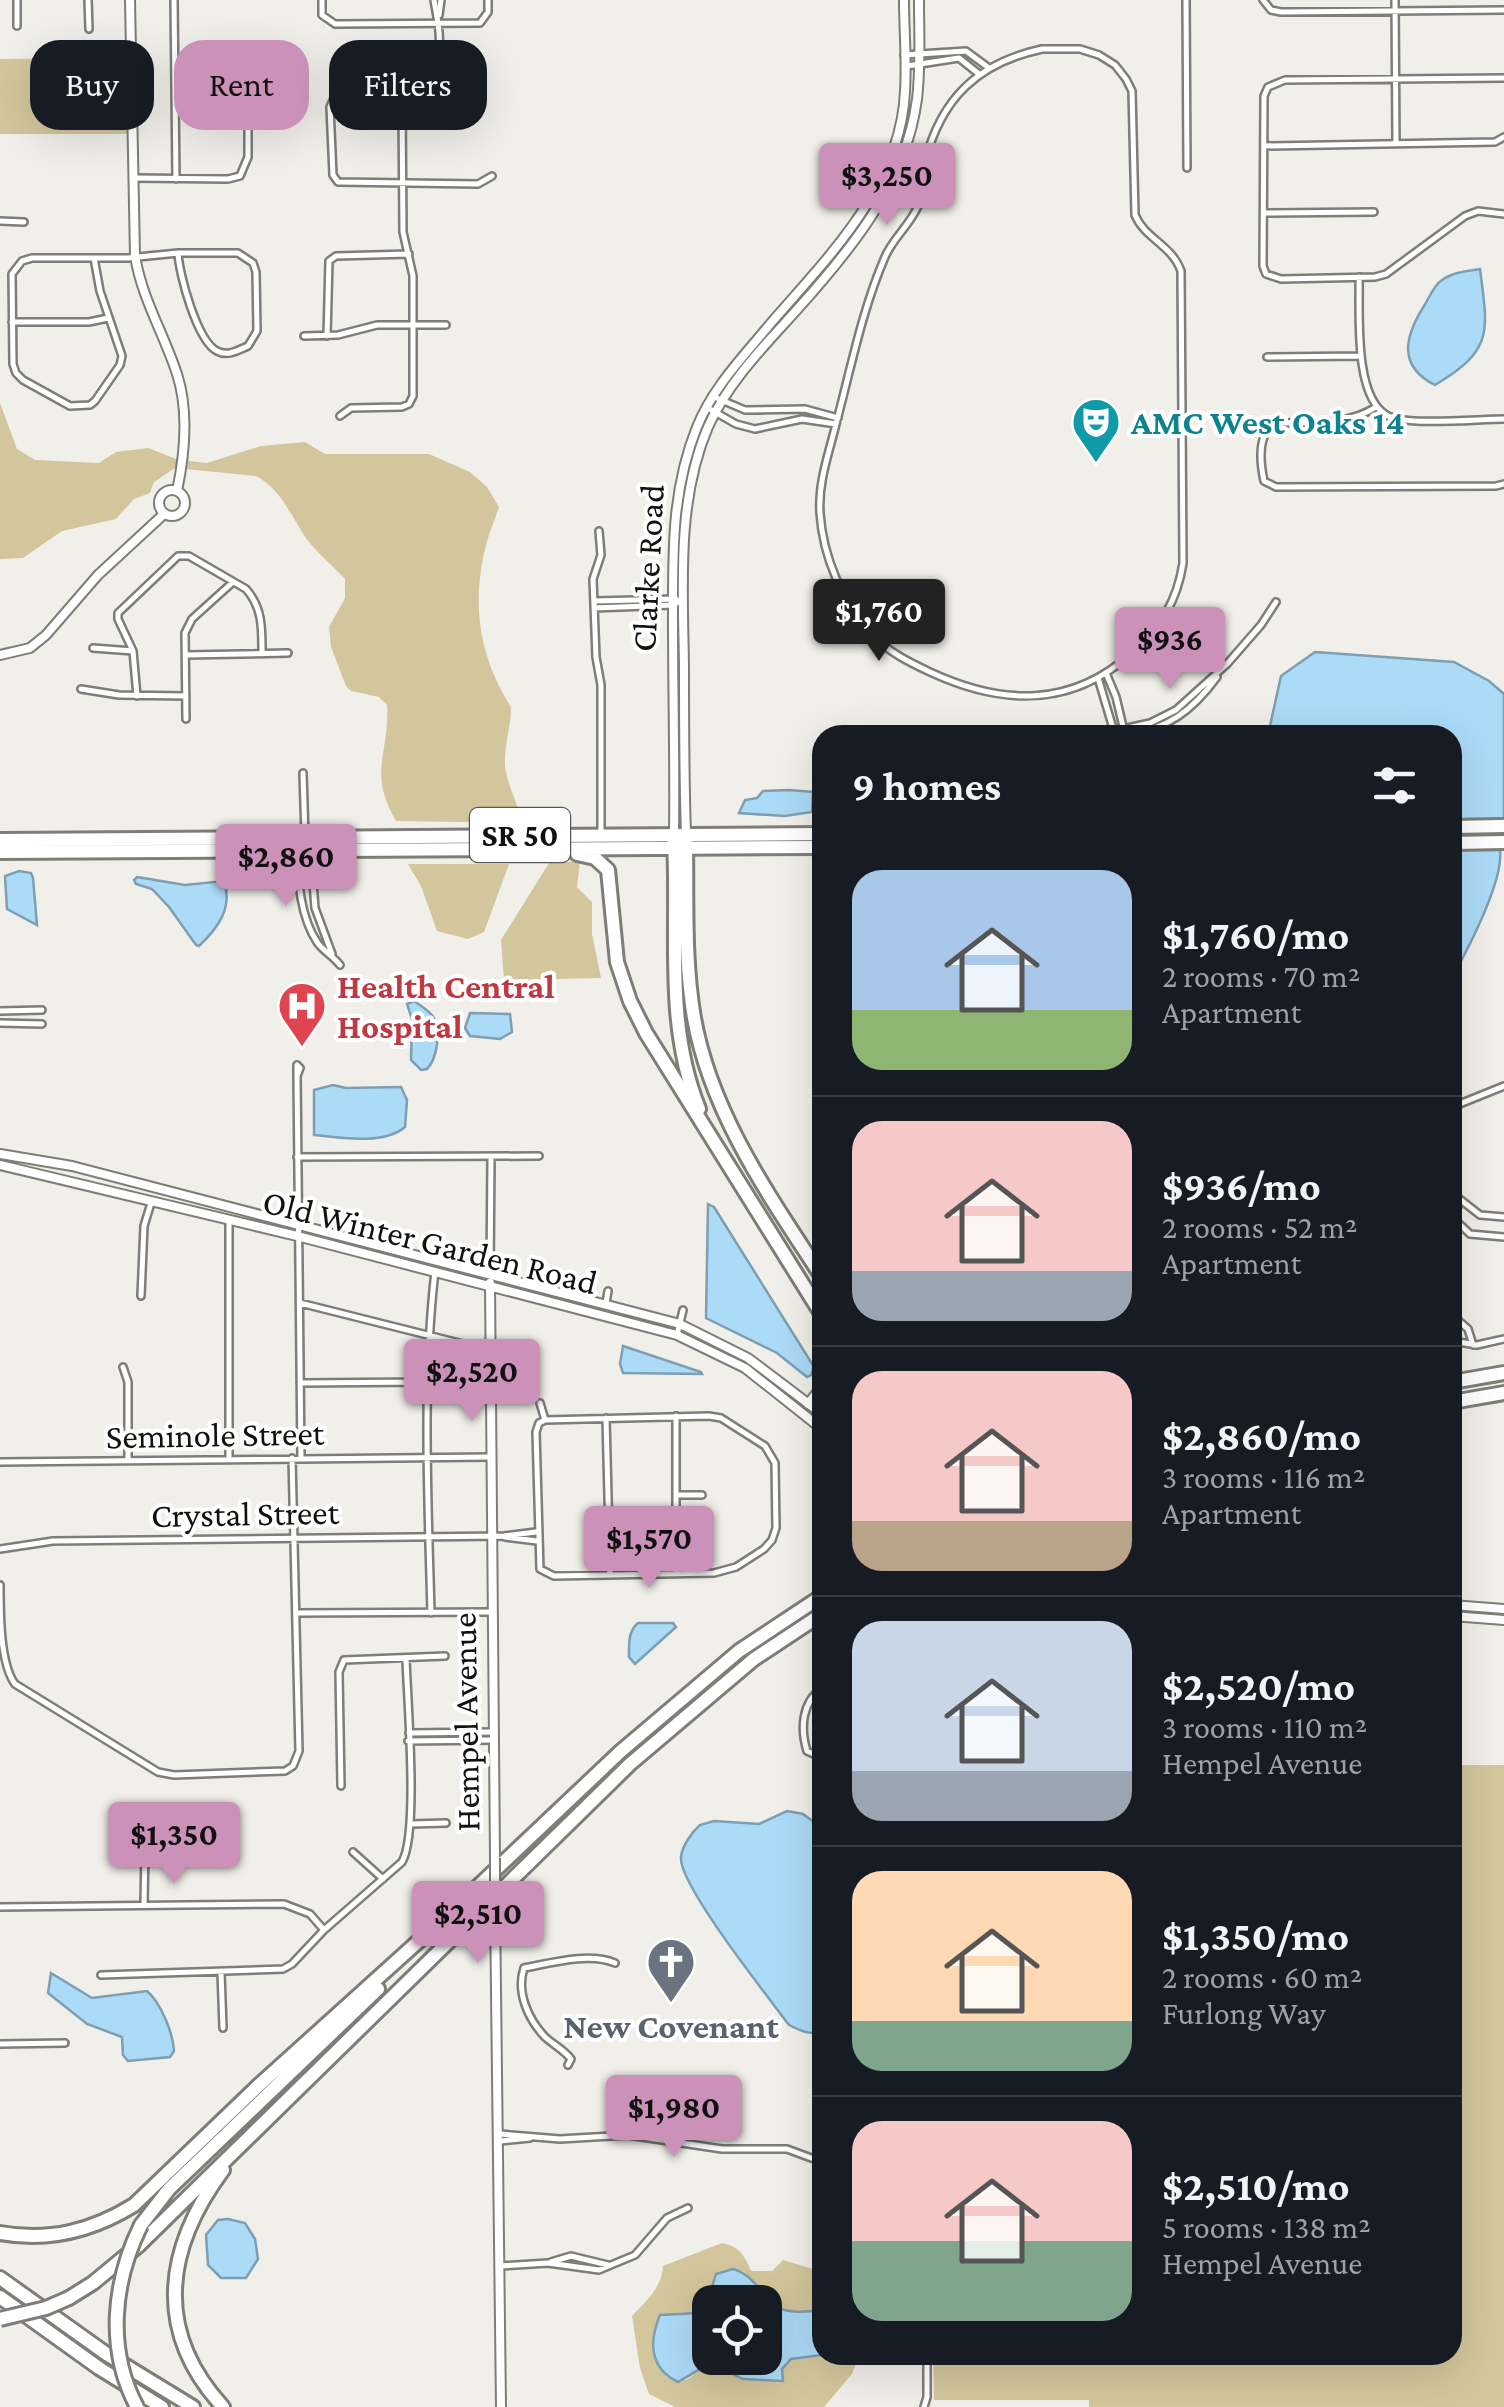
<!DOCTYPE html>
<html lang="en">
<head>
<meta charset="utf-8">
<style>
  body { margin:0; font-family:"Crimson Pro",serif; background:#20242c; color:#f1f3f6; height:100vh; display:flex; flex-direction:column; font-size:38px; white-space:nowrap }
  * { box-sizing:border-box; margin:0 }
  p { font-size:32px; color:#9ea1a6 }
  .icon { flex:none; width:55px; height:55px; fill:none; stroke:currentColor; stroke-width:2; stroke-linecap:round; stroke-linejoin:round }
  .map { position:relative; flex:1; overflow:hidden }
  .drawer { position:absolute; left:812px; top:725px; width:650px; height:1640px; display:flex; flex-direction:column; background:#171b24; border-radius:30px; box-shadow:0 10px 40px #0002 }
  .drawer>* { flex:none }
  .top-card { position:absolute; left:30px; top:40px; width:632px; height:90px; display:flex; gap:20px }
  .buttons { position:absolute; left:692px; top:2285px; display:grid; gap:20px }
  .buttons a { display:grid; place-items:center; width:90px; height:90px; border-radius:20px; background:#171b24; box-shadow:0 10px 40px #0002; font-size:50px }
  .price { position:absolute; translate:-50% -85px; padding:0 22px; border-radius:10px; background:#cb91b9; color:#111; font-size:32px; line-height:65px; filter:drop-shadow(0 2px 5px #0008) }
  .price::after { content:''; position:absolute; left:50%; top:60px; width:30px; height:22px; margin-left:-15px; background:inherit; clip-path:polygon(0 0,100% 0,50% 100%) }
  .price.on { background:#222; color:#fff }
  ul { padding:0; list-style:none }
  li { display:flex; align-items:center; gap:30px; height:250px; padding:0 40px }
  li+li { border-top:2px solid #363941 }
  li span { display:grid; place-items:center; flex:none; width:280px; height:200px; border-radius:30px; color:#555 }
  li>.icon { margin-inline-start:auto }
  span .icon { width:120px; height:120px; fill:#fffc; stroke-width:1 }
  li b { font-size:42px }
  h2 { display:flex; justify-content:space-between; align-items:center; height:120px; padding:0 40px; font-size:42px }
  .tag { padding:0 35px; border-radius:30px; background:#171b24; box-shadow:0 10px 40px #0002; font-size:35px; line-height:90px }
  .tag.on { background:#cb91b9; color:#111 }
  .map>svg:first-child { display:block }
</style>
</head>
<body>
<div class="map">
<svg width="1504" height="2407" viewBox="0 0 1504 2407">
  <rect width="100%" height="100%" fill="#f1efe9"/>
  <path fill="#d3c69c" d="M128 58 130 134H0V59Z
    M0 403 17 449 35 460 99 463 116 452 148 448 179 460 207 463 261 446 305 442 325 454H429L470 472 487 487 499 507C495 520 489 533 486 545 471 605 479 656 511 707 511 727 504 745 505 766 507 784 518 804 522 823L396 821C367 771 390 755 387 705L379 697 351 691 346 686 331 647 329 627 345 598V579C333 566 317 553 306 538 291 516 281 489 256 476L175 468 154 482 150 493 134 499 116 519 62 531 23 558 0 559Z
    M580 861 577 887 592 902V934L601 978 504 980 501 940 549 863Z
    M408 864H509L484 932 468 939 437 931 421 886Z
    M1453 1765H1504V2407H1089V2400H934L933 2355H1452Z
    M722 2243C739 2246 745 2256 751 2271H772L783 2260 813 2269 822 2277V2310L788 2311 775 2305 743 2271 713 2284C694 2327 700 2310 660 2316 649 2340 653 2355 667 2377L686 2380 710 2363 743 2379 783 2381 782 2369 791 2359 820 2353 831 2363 835 2355H859L852 2374 824 2407H675L649 2394 640 2368 632 2316C646 2301 662 2288 663 2266Z"/>
  <path fill="#acdbf7" stroke="#7e9eb1" stroke-width="2.5" fill-rule="evenodd" d="M1480 269C1488 332 1494 350 1435 385 1397 366 1405 336 1424 306 1429 298 1434 285 1442 280 1453 272 1468 271 1480 269Z
    M1315 652 1454 662 1489 681 1504 694V819H1468V850H1500C1504 880 1468 949 1453 976L1452 735H1268L1281 676Z
    M789 790 813 792 812 812 785 816 739 813 745 800 757 798 763 791Z
    M19 871 31 873 33 878 37 925 7 909 5 876Z
    M137 877 185 885 224 881C233 908 218 928 199 946L196 945 169 907 152 889 136 884 134 880Z
    M414 1001C421 1006 430 1011 434 1018 441 1032 437 1059 427 1069L421 1070 411 1060 412 1019 407 1004Z
    M470 1013 510 1014 512 1032 500 1039 470 1036 465 1028Z
    M333 1085 346 1088 401 1087 407 1100 405 1127C384 1145 341 1138 314 1135V1090Z
    M708 1204 714 1207 814 1367 811 1375 807 1377 777 1353 706 1318Z
    M623 1346 701 1372 702 1374 623 1373 620 1364Z
    M638 1623H673L676 1627 635 1664 629 1657C629 1644 628 1631 638 1623Z
    M787 1811 803 1814 822 1828V2032C809 2035 801 2031 789 2025 769 1998 678 1884 681 1857 682 1846 692 1832 700 1825L714 1821 759 1824Z
    M51 1973 92 1998 147 1991C161 2003 173 2033 174 2051L170 2057 128 2061 123 2055 122 2037 87 2024 48 1993Z
    M228 2219 245 2223 255 2239 258 2259 246 2278H221L208 2265 206 2235 218 2220Z
    M733 2269C758 2275 765 2308 790 2311 800 2313 812 2311 822 2310V2355L791 2359 782 2369 783 2381 743 2379 710 2363 678 2382C649 2368 649 2341 660 2315 703 2311 701 2323 716 2274ZM710 2302H765V2358H710Z"/>
  <g fill="none" stroke-linecap="round" stroke-linejoin="round">
    <g stroke="#7e7d77" stroke-width="10">
      <path id="street" d="M17 0V26
        M88 0 89 29
        M174 0 176 179
        M322 0V15L335 24 480 23 488 12V0
        M1186 0 1187 168
        M1263 0 1271 10 1281 12 1504 10
        M1395 0 1396 142
        M439 15 441 0
        M1042 49H1080L1099 55 1115 65 1126 79 1132 91 1135 215C1145 239 1172 245 1181 271L1183 563C1177 602 1161 626 1133 652 1071 709 1001 705 930 672 909 662 888 652 873 635 842 602 823 557 820 513 818 482 829 453 836 424 851 368 862 310 885 257 893 238 910 225 918 206 923 192 922 176 925 162 941 98 978 63 1042 49Z
        M904 55 966 51 989 68
        M907 66 959 58 979 74
        M1504 78 1285 80 1268 87 1264 96 1263 266 1266 274 1281 279 1375 277 1386 274 1465 216 1478 211 1504 214
        M404 95 343 94 334 98 330 107 333 175 338 182 478 184 492 176
        M1264 146 1495 142 1504 137
        M133 178 228 179 240 176 248 157V76
        M1264 213 1374 212
        M0 221 24 222
        M94 258 100 291 122 356 120 365 95 401 90 405 70 406 23 380 16 373 13 364 12 274 22 261 32 258H128L178 253H238L253 263 256 272 257 331 248 346C238 350 228 357 217 351 197 341 179 274 178 253
        M1359 277C1360 312 1353 398 1388 416 1409 426 1478 419 1504 419
        M12 322H89L108 318
        M304 336 338 335 377 325H446
        M327 336 329 261 336 256 409 254
        M1267 357 1361 356
        M712 396 745 410 805 409 838 418
        M706 407 736 424 755 429 802 419 836 424
        M1376 407C1347 426 1310 422 1276 423 1257 433 1260 462 1264 481L1276 487 1496 486 1504 484
        M340 416 351 408 402 407 409 404 413 396V276L403 232 402 105C406 84 417 79 431 66 446 51 437 19 434 0
        M599 531 601 555 593 579 596 657 601 685V834
        M594 601 676 599
        M594 608 673 605 683 599
        M93 648 133 651
        M186 655 288 653
        M1106 673 1116 697 1125 735
        M1098 678 1115 735
        M81 689 119 695 186 696
        M137 696 133 651 118 619V613L178 556H189L246 589C263 608 262 630 262 654
        M186 719 185 633 192 619 233 582
        M1114 731 1150 723 1176 710 1227 664 1261 625 1276 602
        M1126 735C1168 729 1192 711 1217 677
        M303 773 305 836
        M306 852 311 858 315 908 332 954
        M303 853C293 875 303 921 317 942 322 950 333 956 340 965
        M0 1011 42 1010
        M0 1023 42 1024
        M297 1065 300 1068 297 1076V1067
        M297 1076 301 1458
        M1452 1107 1504 1086
        M297 1157 539 1156
        M1452 1193 1480 1215 1504 1217
        M1460 1200 1454 1219 1470 1234 1504 1237
        M229 1219V1459
        M439 1261 442 1246
        M490 1274 491 1157
        M141 1296 144 1226 151 1203
        M300 1303 491 1351
        M606 1303 608 1291
        M1452 1315 1468 1329 1473 1345
        M677 1335 683 1310
        M1452 1341 1477 1345 1504 1339
        M123 1367 128 1382V1460
        M300 1383 426 1382
        M540 1403 545 1420
        M676 1416V1573
        M709 1416 721 1418 765 1446 775 1463 776 1528 772 1540 764 1549 736 1567 714 1573 554 1576 540 1569 536 1432 539 1423 545 1420Z
        M606 1418 610 1575
        M0 1462 490 1457
        M676 1495H702
        M505 1537 537 1541
        M0 1549 53 1541 504 1536 536 1532
        M0 1585C0 1613 0 1664 15 1684L158 1772 174 1775 285 1771 293 1766 299 1751 292 1458
        M296 1613 492 1612
        M431 1613C428 1499 422 1385 435 1271
        M822 1688C802 1702 800 1728 807 1751L822 1758
        M409 1733 494 1732
        M408 1741 494 1740
        M341 1786 339 1672 344 1660 445 1656
        M411 1824 446 1823
        M353 1852 383 1879
        M144 1905 145 1847 169 1807
        M0 1907 284 1904 310 1914 324 1930
        M221 1972 223 2028
        M101 1975 283 1969 292 1964 324 1930 402 1862C419 1833 407 1698 406 1658
        M0 2044 65 2043
        M568 2065 571 2059C564 2050 554 2045 545 2037 528 2019 516 1992 524 1968 551 1963 589 1952 615 1963
        M500 2134 560 2139 628 2135 722 2149H787L822 2162
        M500 2141 530 2138
        M551 2262 571 2256 608 2265
        M500 2266 548 2263 599 2270 635 2255 667 2218 688 2208
        M924 2407 927 2397V2355"/>
    </g>
    <g stroke="#7e7d77" stroke-width="12">
      <path id="secondary" d="M130 0 135 256C142 299 164 334 177 374 189 411 185 453 177 491
        M159 503a13 13 0 1 1 26 0a13 13 0 1 1-26 0Z
        M0 655 30 648 46 635 98 575 164 514
        M674 834C675 764 673 693 673 622 673 555 671 491 697 427 713 387 744 356 771 323 829 256 901 186 905 91 907 61 904 30 904 0
        M686 834C684 779 684 723 684 667 683 588 676 502 708 427 727 384 763 347 794 313 850 251 906 184 917 99 921 66 919 33 919 0
        M0 1154 72 1166 680 1324 748 1358 822 1414
        M0 1165 297 1236 677 1335 745 1368 822 1429
        M490 1283 495 1858
        M808 1404 822 1386
        M1452 1605 1504 1609
        M1452 1616 1504 1620
        M495 1908 501 2407"/>
    </g>
    <g stroke="#7e7d77" stroke-width="18">
      <path id="highway" d="M1452 827 1504 826
        M0 840 822 834
        M674 842C679 932 664 1023 699 1109
        M686 842C687 900 684 960 694 1018 711 1114 770 1197 822 1277
        M1452 843 1504 842
        M0 852 822 847
        M577 854 595 858 608 870 617 962 630 1001 646 1033 822 1315
        M1452 1382 1504 1373
        M1452 1402 1504 1393
        M223 2170C165 2248 153 2331 223 2407
        M141 2225 169 2189 378 1989
        M0 2233C49 2242 92 2231 134 2205L258 2086 452 1911 621 1751 739 1651 822 1596
        M0 2278 108 2355 193 2407
        M0 2297 99 2368 162 2407
        M69 2298 93 2283 139 2245 630 1764 754 1659 822 1614"/>
    </g>
    <use href="#street" stroke="#fff" stroke-width="5"/>
    <use href="#secondary" stroke="#fff" stroke-width="8"/>
    <use href="#highway" stroke="#fff" stroke-width="12"/>
    <g stroke="#7e7d77" stroke-width="12" stroke-linecap="butt">
      <path id="secondary-bridge" d="M495 1858V1908"/>
    </g>
    <g stroke="#7e7d77" stroke-width="18" stroke-linecap="butt">
      <path id="highway-bridge" d="M0 2319 46 2308 69 2298
        M137 2407C106 2349 113 2282 141 2225"/>
    </g>
    <use href="#secondary-bridge" stroke="#fff" stroke-width="8"/>
    <use href="#highway-bridge" stroke="#fff" stroke-width="12"/>
  </g>
  <defs>
    <g id="theatre-pin" transform="scale(2.5)"><path d="M0 17L-7.5 6A9.5 9.5 0 1 1 7.5 6Z" fill="#0f9aa8" stroke="#fff"/><path d="M-5-5.5Q0-4 5-5.5V0Q5 5 0 6Q-5 5-5 0ZM-3.3-2.5H-1v1.5H-3.3ZM1-2.5H3.3v1.5H1ZM-2.8 1Q0 5.5 2.8 1Z" fill="#fff"/></g>
    <g id="hospital-pin" transform="scale(2.5)"><path d="M0 17L-7.5 6A9.5 9.5 0 1 1 7.5 6Z" fill="#e0444e" stroke="#fff"/><path d="M-5-5h3v3.5h4V-5h3V5h-3V1.5h-4V5h-3Z" fill="#fff"/></g>
    <g id="church-pin" transform="scale(2.5)"><path d="M0 17L-7.5 6A9.5 9.5 0 1 1 7.5 6Z" fill="#6b7280" stroke="#fff"/><path d="M-1.2-6h2.4v3.5h3.3v2.4h-3.3V6h-2.4V-.1h-3.3v-2.4h3.3Z" fill="#fff"/></g>
  </defs>
  <g fill-rule="evenodd">
    <use href="#theatre-pin" x="1096" y="422"/>
    <use href="#hospital-pin" x="302" y="1006"/>
    <use href="#church-pin" x="671" y="1962"/>
  </g>
  <g text-anchor="middle" dominant-baseline="central" stroke-width="8" stroke-linejoin="round" paint-order="stroke">
    <rect fill="#fff" stroke="#585857" stroke-width="2.5" x="470" y="808" width="100" height="54" rx="8"/>
    <g font-size="32" font-weight="bold" fill="#11110f">
      <text x="520" y="835">SR 50</text>
    </g>
    <g font-size="35" font-weight="bold" fill="#0d838f" stroke="#fff" text-anchor="start">
      <text x="1131" y="422">AMC West Oaks 14</text>
    </g>
    <g font-size="35" fill="#11110f" stroke="#fff">
      <text transform="translate(648 568) rotate(-87)">Clarke Road</text>
      <text transform="translate(430 1242) rotate(14)">Old Winter Garden Road</text>
      <text transform="translate(215 1435) rotate(-1)">Seminole Street</text>
      <text transform="translate(245 1514) rotate(-1)">Crystal Street</text>
      <text transform="translate(466 1722) rotate(-91)">Hempel Avenue</text>
    </g>
    <g font-size="35" font-weight="bold" fill="#be3a42" stroke="#fff" text-anchor="start">
      <text x="337" y="986">Health Central<tspan x="337" dy="40">Hospital</tspan></text>
    </g>
    <g font-size="35" font-weight="bold" fill="#5b616d" stroke="#fff">
      <text x="671" y="2026">New Covenant</text>
    </g>
  </g>
</svg>
<div class="buttons">
<a><svg class="icon" aria-label="locate" viewBox="0 0 24 24"><circle cx="12" cy="12" r="6"/><path d="M12 2v4M12 18v4M2 12h4M18 12h4"/></svg></a>
</div>
<b class="price" style="left:887px;top:228px">$3,250</b>
<b class="price on" style="left:879px;top:664px">$1,760</b>
<b class="price" style="left:1170px;top:692px">$936</b>
<b class="price" style="left:286px;top:909px">$2,860</b>
<b class="price" style="left:472px;top:1424px">$2,520</b>
<b class="price" style="left:649px;top:1591px">$1,570</b>
<b class="price" style="left:174px;top:1887px">$1,350</b>
<b class="price" style="left:478px;top:1966px">$2,510</b>
<b class="price" style="left:674px;top:2160px">$1,980</b>
<div class="top-card">
<a class="tag">Buy</a>
<a class="tag on">Rent</a>
<a class="tag">Filters</a>
</div>
<section class="drawer">
<h2>9 homes<svg class="icon" aria-label="filters" viewBox="0 0 24 24"><path d="M4 7h16M4 17h16"/><circle cx="9" cy="7" r="2"/><circle cx="15" cy="17" r="2"/></svg></h2>
<ul>
<li><span style="background:linear-gradient(#a9c7e8 70%,#8fb573 0)"><svg class="icon" aria-label="home" viewBox="0 0 24 24"><path d="M3 11l9-7 9 7M6 9v11h12V9"/></svg></span><div><b>$1,760/mo</b><p>2 rooms · 70 m²</p><p>Apartment</p></div></li>
<li><span style="background:linear-gradient(#f6c9c9 75%,#9aa5b1 0)"><svg class="icon" aria-label="home" viewBox="0 0 24 24"><path d="M3 11l9-7 9 7M6 9v11h12V9"/></svg></span><div><b>$936/mo</b><p>2 rooms · 52 m²</p><p>Apartment</p></div></li>
<li><span style="background:linear-gradient(#f6c9c9 75%,#b9a48a 0)"><svg class="icon" aria-label="home" viewBox="0 0 24 24"><path d="M3 11l9-7 9 7M6 9v11h12V9"/></svg></span><div><b>$2,860/mo</b><p>3 rooms · 116 m²</p><p>Apartment</p></div></li>
<li><span style="background:linear-gradient(#c9d6e8 75%,#9aa5b1 0)"><svg class="icon" aria-label="home" viewBox="0 0 24 24"><path d="M3 11l9-7 9 7M6 9v11h12V9"/></svg></span><div><b>$2,520/mo</b><p>3 rooms · 110 m²</p><p>Hempel Avenue</p></div></li>
<li><span style="background:linear-gradient(#ffd9b3 75%,#7fa58c 0)"><svg class="icon" aria-label="home" viewBox="0 0 24 24"><path d="M3 11l9-7 9 7M6 9v11h12V9"/></svg></span><div><b>$1,350/mo</b><p>2 rooms · 60 m²</p><p>Furlong Way</p></div></li>
<li><span style="background:linear-gradient(#f6c9c9 60%,#7fa58c 0)"><svg class="icon" aria-label="home" viewBox="0 0 24 24"><path d="M3 11l9-7 9 7M6 9v11h12V9"/></svg></span><div><b>$2,510/mo</b><p>5 rooms · 138 m²</p><p>Hempel Avenue</p></div></li>
</ul>
</section>
</div>
</body>
</html>
